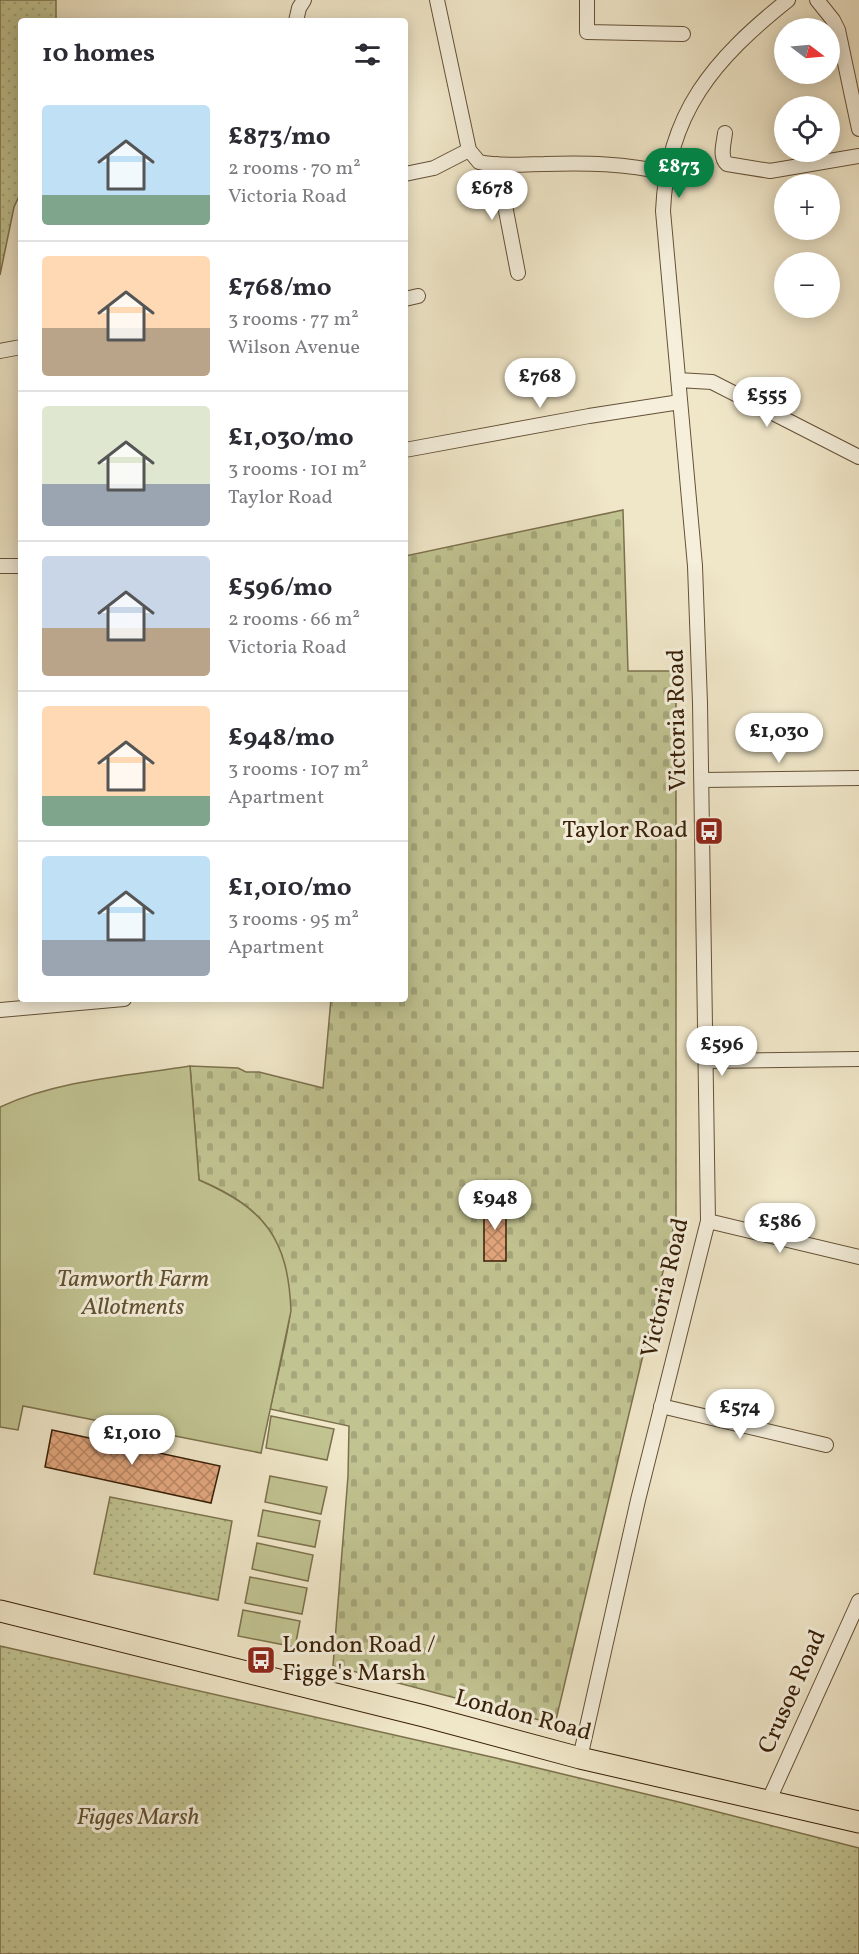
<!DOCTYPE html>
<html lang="en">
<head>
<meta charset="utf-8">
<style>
  body { margin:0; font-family:Vollkorn,serif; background:#f7f7f7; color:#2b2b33; height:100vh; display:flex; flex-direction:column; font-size:22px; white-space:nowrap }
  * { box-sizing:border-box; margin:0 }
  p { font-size:20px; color:#7c7c81 }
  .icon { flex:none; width:33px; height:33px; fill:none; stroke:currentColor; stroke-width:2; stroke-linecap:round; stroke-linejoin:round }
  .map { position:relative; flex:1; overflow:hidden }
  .panel { position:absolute; left:18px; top:18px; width:390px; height:984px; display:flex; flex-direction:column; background:#fff; border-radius:6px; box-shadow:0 3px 15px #0003 }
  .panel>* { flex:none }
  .needle { width:39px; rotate:106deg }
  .tools { position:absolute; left:774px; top:18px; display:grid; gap:12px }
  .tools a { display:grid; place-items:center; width:66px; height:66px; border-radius:50%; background:#fff; box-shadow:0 3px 15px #0003; font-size:30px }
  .price { position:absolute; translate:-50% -51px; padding:0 14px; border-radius:21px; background:#fff; color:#222; font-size:20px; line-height:39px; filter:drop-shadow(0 2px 3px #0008) }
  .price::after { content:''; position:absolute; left:50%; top:36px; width:18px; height:14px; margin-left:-9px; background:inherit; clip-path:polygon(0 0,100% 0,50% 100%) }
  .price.current { background:#0b8043; color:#fff }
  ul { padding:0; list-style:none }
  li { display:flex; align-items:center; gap:18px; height:150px; padding:0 24px }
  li+li { border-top:2px solid #e1e1e2 }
  li span { display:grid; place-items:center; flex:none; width:168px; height:120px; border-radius:6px; color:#555 }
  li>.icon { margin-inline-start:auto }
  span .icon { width:72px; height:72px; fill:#fffc; stroke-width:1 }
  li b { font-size:26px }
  h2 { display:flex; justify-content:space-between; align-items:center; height:72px; padding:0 24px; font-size:26px }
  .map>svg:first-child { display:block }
</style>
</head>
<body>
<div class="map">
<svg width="859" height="1954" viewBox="0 0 859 1954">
  <defs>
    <pattern id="cemetery-stones" width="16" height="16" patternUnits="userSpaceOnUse" patternTransform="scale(1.5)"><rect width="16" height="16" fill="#c1c391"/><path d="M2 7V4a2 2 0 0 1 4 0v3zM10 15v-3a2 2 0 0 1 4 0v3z" fill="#a6a77c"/></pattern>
    <pattern id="park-dots" width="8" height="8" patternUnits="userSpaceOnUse" patternTransform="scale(1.5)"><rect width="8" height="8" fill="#c1c391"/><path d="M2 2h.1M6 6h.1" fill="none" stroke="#a6a77c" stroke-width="1.8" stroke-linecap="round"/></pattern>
    <pattern id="building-cross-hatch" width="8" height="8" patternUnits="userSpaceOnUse" patternTransform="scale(1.5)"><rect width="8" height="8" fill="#e2a57c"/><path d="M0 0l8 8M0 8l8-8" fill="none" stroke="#b88664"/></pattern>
  </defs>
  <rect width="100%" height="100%" fill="#f0e7c9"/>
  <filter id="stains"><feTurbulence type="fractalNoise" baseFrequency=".00333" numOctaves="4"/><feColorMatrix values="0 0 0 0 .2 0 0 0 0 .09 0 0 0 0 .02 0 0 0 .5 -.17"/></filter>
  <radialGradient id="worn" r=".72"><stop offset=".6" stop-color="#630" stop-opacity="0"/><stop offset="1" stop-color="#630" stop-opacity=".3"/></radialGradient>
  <path fill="url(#cemetery-stones)" stroke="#7c714c" stroke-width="1.5" d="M623 510 628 671H676V1217L555 1724 333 1666 348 1476 349 1426 270 1409C277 1377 286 1345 290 1314 291 1305 289 1295 288 1286 282 1228 250 1201 199 1180L190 1066 238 1068 246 1072H259L323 1088 331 999H405V556Z"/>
  <path fill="url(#park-dots)" stroke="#7c714c" stroke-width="1.5" d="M0 0H56V21H21V192L14 207 0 275Z
    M110 1497 232 1521 218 1600 94 1574Z
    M0 1646 496 1758 683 1803 859 1848V1954H0Z"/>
  <path fill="#c1c391" stroke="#7c714c" stroke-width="1.5" d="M190 1066 199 1180C265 1209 288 1238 291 1311L261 1453 23 1406 18 1430 0 1427V1107C59 1080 127 1076 190 1066Z
    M271 1416 334 1429 327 1460 266 1448Z
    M270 1476 327 1487 321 1514 265 1502Z
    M263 1510 320 1521 315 1547 258 1536Z
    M257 1543 313 1555 308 1581 252 1569Z
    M250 1577 307 1588 302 1614 245 1603Z
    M243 1610 300 1621 295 1647 238 1636Z"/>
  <path fill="url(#building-cross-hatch)" stroke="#371f06" stroke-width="1.5" d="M484 1201H506V1261H484Z
    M52 1430 220 1466 211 1503 45 1467Z"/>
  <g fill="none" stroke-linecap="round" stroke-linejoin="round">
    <g stroke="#655137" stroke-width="16">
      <path id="street" d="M437 0 469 150 479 162C499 167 523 164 544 164 586 163 625 163 666 173
        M587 0V32L683 34
        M817 0 833 20 838 30 859 129
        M296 21 299 8 304 0
        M725 133C724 143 719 157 727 164L770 171 859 156
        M497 164 518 273
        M405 174 434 168 469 150
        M405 299 418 296
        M0 351 21 347
        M678 380 712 382 859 457
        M405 450 589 416 680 402
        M0 566H21
        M702 780 859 778
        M0 1010 124 999
        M706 1061 859 1059
        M708 1221 859 1257
        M661 1406 826 1445
        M580 1758 638 1500 708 1221 700 703 695 566 663 211C667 113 714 59 788 0
        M768 1802 859 1601"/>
    </g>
    <g stroke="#371f06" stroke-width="23">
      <path id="primary" d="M0 1611 424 1716 580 1758 859 1822"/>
    </g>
    <use href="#street" stroke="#f5efdc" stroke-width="14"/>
    <use href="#primary" stroke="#f0e7c9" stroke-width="21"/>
  </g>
  <defs>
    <g id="bus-square" transform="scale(1.5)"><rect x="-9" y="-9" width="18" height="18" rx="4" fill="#8f2418" stroke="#f5efdc"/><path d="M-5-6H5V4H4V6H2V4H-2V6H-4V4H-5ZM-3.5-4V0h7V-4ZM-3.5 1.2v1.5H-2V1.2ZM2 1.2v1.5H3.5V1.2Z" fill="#fff"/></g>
  </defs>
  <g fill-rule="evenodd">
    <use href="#bus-square" x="709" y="831"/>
    <use href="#bus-square" x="261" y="1660"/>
  </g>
  <g text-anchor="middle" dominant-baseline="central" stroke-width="6" stroke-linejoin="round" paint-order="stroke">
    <g font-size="24" fill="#371f06" stroke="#f5efdc">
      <text transform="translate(678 720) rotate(-91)">Victoria Road</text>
      <text transform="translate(666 1288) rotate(-77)">Victoria Road</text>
      <text transform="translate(793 1692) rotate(-66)">Crusoe Road</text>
      <text transform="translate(523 1716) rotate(15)">London Road</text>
    </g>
    <g font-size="24" fill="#371f06" stroke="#f5efdc" text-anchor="end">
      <text x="688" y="831">Taylor Road</text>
      <text x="282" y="1646" text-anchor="start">London Road /<tspan x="282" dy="28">Figge's Marsh</tspan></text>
    </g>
    <g font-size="24" font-style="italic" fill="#605030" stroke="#f5efdc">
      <text x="133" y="1280">Tamworth Farm<tspan x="133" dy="28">Allotments</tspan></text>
      <text x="138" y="1818">Figges Marsh</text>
    </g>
  </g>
  <rect width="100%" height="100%" filter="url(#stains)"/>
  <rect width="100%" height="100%" fill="url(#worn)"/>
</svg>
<div class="tools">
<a><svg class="needle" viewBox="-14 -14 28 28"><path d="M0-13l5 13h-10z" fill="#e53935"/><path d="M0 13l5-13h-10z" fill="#7c7c81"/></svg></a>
<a><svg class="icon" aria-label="locate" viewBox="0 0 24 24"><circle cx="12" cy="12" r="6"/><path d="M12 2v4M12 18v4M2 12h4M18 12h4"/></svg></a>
<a>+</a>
<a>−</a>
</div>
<b class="price current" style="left:679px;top:199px">£873</b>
<b class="price" style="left:492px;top:221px">£678</b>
<b class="price" style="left:540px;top:409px">£768</b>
<b class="price" style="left:767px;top:428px">£555</b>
<b class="price" style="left:779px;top:764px">£1,030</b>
<b class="price" style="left:722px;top:1077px">£596</b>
<b class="price" style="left:495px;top:1231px">£948</b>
<b class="price" style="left:780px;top:1254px">£586</b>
<b class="price" style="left:740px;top:1440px">£574</b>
<b class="price" style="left:132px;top:1466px">£1,010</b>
<section class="panel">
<h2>10 homes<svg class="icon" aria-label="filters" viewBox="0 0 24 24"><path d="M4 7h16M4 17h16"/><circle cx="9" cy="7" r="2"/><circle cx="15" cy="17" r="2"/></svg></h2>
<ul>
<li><span style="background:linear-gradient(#bfe0f5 75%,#7fa58c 0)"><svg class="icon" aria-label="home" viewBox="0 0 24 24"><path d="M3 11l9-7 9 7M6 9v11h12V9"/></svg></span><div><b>£873/mo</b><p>2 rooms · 70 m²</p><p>Victoria Road</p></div></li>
<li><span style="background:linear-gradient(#ffd9b3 60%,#b9a48a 0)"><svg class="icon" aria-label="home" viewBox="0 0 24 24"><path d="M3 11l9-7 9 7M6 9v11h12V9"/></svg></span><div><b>£768/mo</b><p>3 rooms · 77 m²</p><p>Wilson Avenue</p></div></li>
<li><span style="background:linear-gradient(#dfe7d0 65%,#9aa5b1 0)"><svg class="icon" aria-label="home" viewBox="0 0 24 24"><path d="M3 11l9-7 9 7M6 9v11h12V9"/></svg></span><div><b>£1,030/mo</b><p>3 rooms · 101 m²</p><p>Taylor Road</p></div></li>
<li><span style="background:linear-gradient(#c9d6e8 60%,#b9a48a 0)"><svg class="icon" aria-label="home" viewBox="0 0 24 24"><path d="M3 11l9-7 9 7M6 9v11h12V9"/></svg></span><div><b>£596/mo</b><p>2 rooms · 66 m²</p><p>Victoria Road</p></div></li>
<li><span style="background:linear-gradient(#ffd9b3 75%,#7fa58c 0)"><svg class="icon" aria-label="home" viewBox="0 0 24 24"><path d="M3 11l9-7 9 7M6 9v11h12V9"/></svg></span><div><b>£948/mo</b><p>3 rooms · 107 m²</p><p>Apartment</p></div></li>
<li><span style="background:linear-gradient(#bfe0f5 70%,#9aa5b1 0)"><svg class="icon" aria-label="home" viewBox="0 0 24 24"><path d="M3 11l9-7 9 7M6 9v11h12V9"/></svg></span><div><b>£1,010/mo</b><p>3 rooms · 95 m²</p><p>Apartment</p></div></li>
</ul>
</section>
</div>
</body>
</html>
